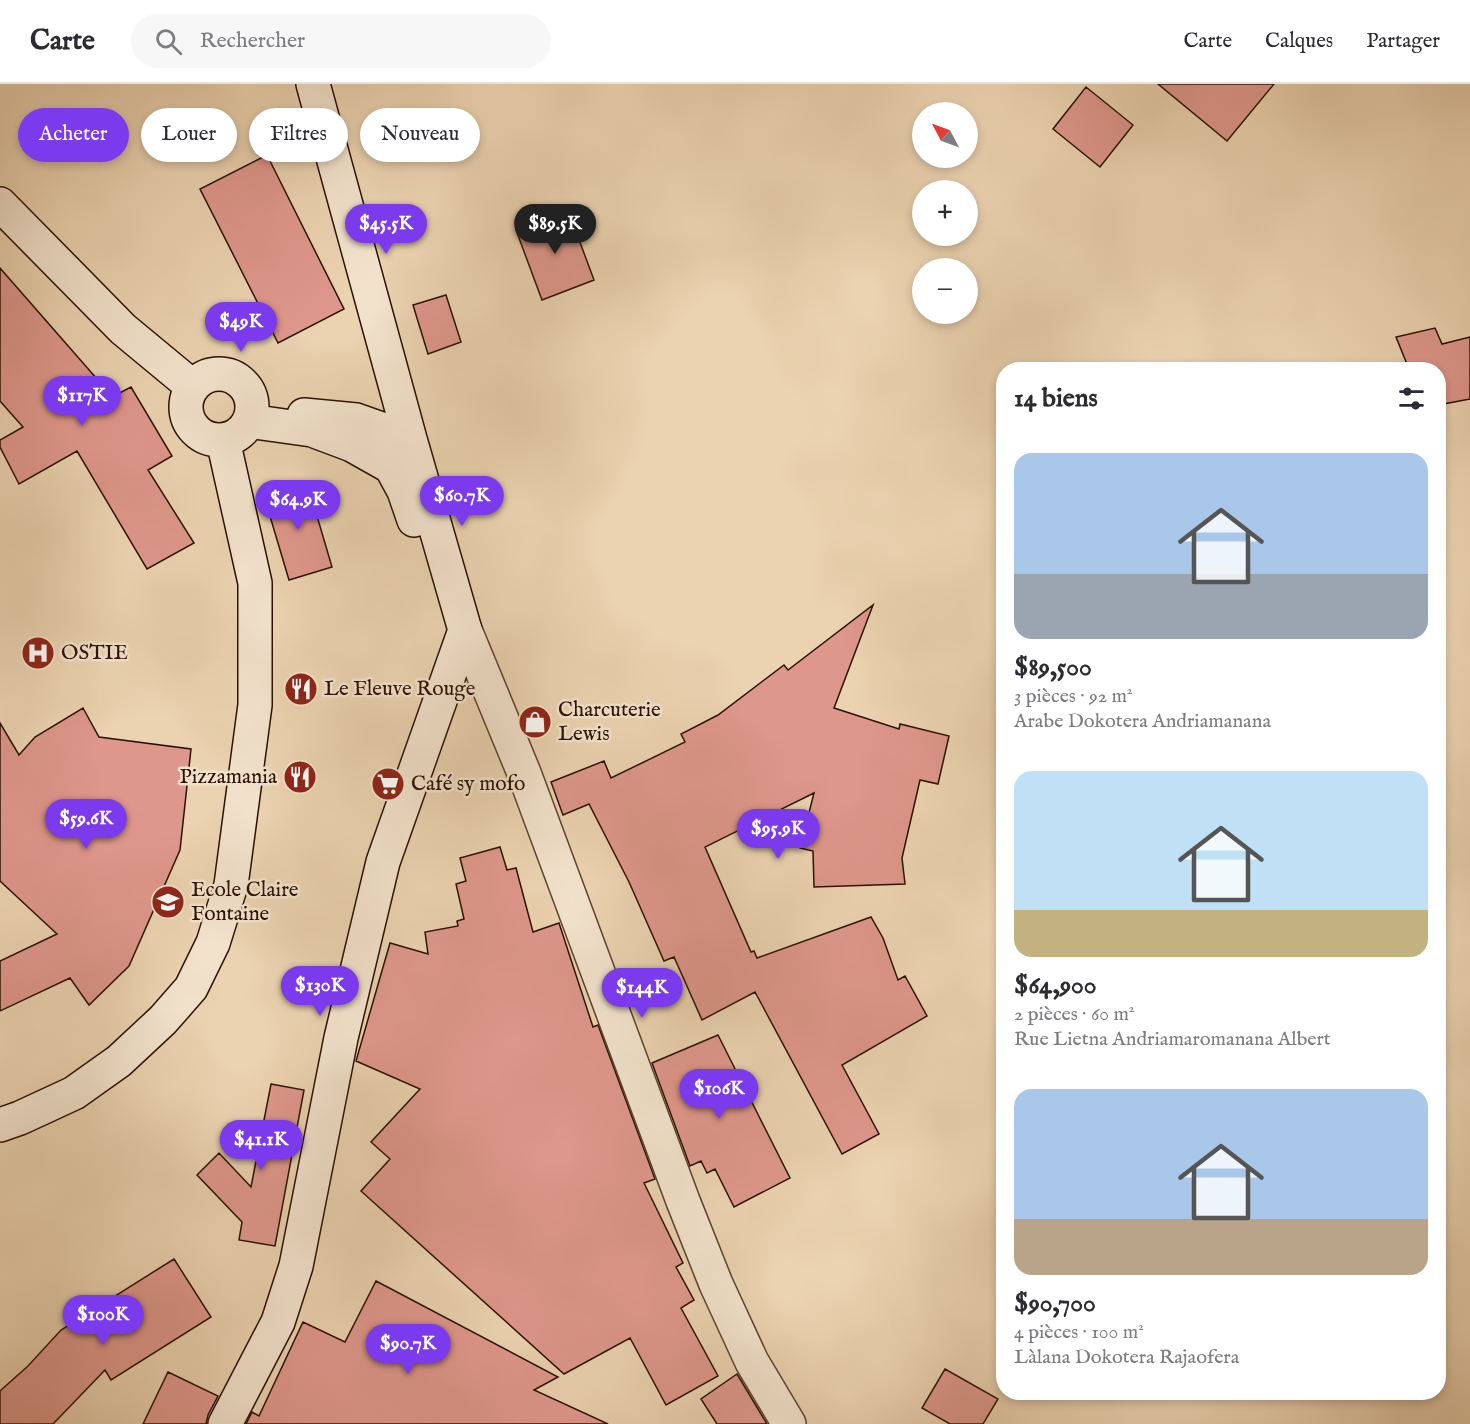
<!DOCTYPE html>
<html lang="fr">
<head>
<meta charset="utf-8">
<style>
  body { margin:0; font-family:"IM FELL English",serif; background:#f7f7f7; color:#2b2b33; height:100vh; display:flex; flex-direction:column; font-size:22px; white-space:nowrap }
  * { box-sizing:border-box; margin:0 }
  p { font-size:20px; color:#7c7c81 }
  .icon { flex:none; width:33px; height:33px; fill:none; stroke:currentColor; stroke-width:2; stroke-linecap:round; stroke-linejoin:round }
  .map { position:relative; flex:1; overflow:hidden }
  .panel { position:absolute; left:996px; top:278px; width:450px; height:1038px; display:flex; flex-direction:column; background:#fff; border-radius:24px; box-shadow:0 3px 9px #0003 }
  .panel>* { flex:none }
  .guide { position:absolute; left:18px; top:24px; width:570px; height:54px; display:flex; gap:12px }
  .needle { width:39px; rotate:311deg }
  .controls { position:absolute; left:912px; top:18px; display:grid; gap:12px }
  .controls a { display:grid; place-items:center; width:66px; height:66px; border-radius:50%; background:#fff; box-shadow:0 3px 9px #0003; font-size:30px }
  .price { position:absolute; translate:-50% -51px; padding:0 14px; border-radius:21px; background:#7c3aed; color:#fff; font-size:20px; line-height:39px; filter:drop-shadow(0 2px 3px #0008) }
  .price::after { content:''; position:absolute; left:50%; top:36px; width:18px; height:14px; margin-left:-9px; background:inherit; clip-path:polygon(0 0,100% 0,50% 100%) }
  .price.on { background:#222; color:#fff }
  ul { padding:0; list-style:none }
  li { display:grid; align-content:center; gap:12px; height:318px; padding:0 18px }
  li span { display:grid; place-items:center; height:186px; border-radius:18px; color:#555 }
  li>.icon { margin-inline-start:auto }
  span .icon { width:108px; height:108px; fill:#fffc; stroke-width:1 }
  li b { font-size:26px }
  h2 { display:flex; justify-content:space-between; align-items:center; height:72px; padding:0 18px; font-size:26px }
  .pill { padding:0 21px; border-radius:27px; background:#fff; box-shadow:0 3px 9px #0003; font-size:21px; line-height:54px }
  .pill.on { background:#7c3aed; color:#fff }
  header { display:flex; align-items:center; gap:36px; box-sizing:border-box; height:84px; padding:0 30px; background:#fff; border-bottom:2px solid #e1e1e2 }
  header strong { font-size:28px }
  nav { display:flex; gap:33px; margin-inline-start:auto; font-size:21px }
  .search { width:420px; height:54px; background:#f7f7f7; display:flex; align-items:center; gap:15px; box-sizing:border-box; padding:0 21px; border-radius:33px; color:#7c7c81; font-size:22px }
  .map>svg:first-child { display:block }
</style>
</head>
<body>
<header>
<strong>Carte</strong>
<div class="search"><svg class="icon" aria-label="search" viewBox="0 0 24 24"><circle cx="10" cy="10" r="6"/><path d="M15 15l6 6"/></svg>Rechercher</div>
<nav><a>Carte</a><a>Calques</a><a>Partager</a></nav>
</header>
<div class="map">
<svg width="1470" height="1340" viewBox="0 0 1470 1340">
  <rect width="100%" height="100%" fill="#ebd2b0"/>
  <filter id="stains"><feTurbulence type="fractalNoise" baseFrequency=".00333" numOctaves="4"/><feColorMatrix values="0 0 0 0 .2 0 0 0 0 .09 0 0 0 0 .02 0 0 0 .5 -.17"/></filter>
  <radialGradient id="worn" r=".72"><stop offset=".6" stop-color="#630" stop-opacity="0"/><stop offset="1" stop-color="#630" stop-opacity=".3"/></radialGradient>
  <path fill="#de978b" stroke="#2b1100" stroke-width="1.5" d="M1158 0H1274L1227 57Z
    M1086 3 1133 41 1100 83 1053 45Z
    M267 71 344 225 278 259 200 105Z
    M568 126 594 196 542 216 516 146Z
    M0 184 97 295 104 294 116 311 131 303 172 372 148 386 194 459 147 485 77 367 19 400 0 363V356L23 343 0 317Z
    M446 211 461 258 428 270 413 221Z
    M1435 244 1442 260 1470 253V315L1438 321V285H1409L1396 253Z
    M307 398 332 483 289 496 264 412Z
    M873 521 834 624 899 645 900 640 949 652 938 700 920 696 902 774 905 800 814 803 813 767 800 764 814 709 705 763 751 868 754 867 757 874 871 833 883 854 898 896 905 892 927 932 842 981 879 1050 842 1070 755 908 702 936 674 873 664 877 629 798 589 720 563 731 551 698 604 677 611 694 685 658 681 650 718 631 784 581 788 586Z
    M83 624 99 653 191 665 180 766 129 882 89 921 70 894 0 927V877L57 850 0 797V639L19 671 35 653Z
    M500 763 507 786 516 784 533 848 559 839 593 943 598 941 655 1095 644 1099 683 1179 676 1183 694 1216 681 1224 718 1292 666 1321 630 1254 564 1290 361 1107 390 1075 371 1058 420 1005 356 977 390 859 428 870 425 848 458 842 457 837 464 835 456 800 466 797 460 774Z
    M718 951 790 1094 734 1123 715 1085 707 1089 701 1077 690 1082 652 979Z
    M271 1000 304 1006 275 1162 239 1156 242 1138 197 1091 219 1069 251 1103Z
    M174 1175 211 1233 111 1296 105 1286 53 1340H0V1307L28 1282 61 1246Z
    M376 1197 558 1293 534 1306 608 1340H246L252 1328 259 1332 303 1238 345 1258Z
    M945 1285 998 1315 983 1340H950L922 1324Z
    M168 1288 218 1312 208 1331 206 1340H143Z
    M737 1290 767 1340H717L701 1315Z"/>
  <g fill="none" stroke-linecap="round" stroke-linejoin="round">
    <g stroke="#5b412c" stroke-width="36">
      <path id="street" d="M465 546 524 689 683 1117 716 1200 752 1278 789 1340"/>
    </g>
    <g stroke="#2b1100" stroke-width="36">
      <path id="secondary" d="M313 0 410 355 465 546
        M0 120 123 245 193 303
        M186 323a33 33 0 1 1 66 0a33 33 0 1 1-66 0Z
        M304 331 356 336 410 355
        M249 337 312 346 352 361 391 383 404 407 414 436
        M0 1041 20 1034 74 1009 119 977 163 936 191 904 213 859 231 801 255 621V499L223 356
        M225 1340 278 1238 296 1182 341 954 383 778 465 546"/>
    </g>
    <use href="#street" stroke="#f2e2cc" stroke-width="33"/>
    <use href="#secondary" stroke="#f2e2cc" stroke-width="33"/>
  </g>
  <defs>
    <g id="hospital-disc" transform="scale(1.725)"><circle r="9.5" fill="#8f2418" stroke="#f2e2cc"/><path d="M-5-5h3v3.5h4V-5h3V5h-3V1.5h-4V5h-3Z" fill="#fff"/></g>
    <g id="restaurant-disc" transform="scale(1.725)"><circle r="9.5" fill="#8f2418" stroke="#f2e2cc"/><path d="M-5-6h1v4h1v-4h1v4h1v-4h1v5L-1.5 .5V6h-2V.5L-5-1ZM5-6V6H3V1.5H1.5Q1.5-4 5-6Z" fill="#fff"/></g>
    <g id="shop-disc" transform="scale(1.725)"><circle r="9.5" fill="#8f2418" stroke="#f2e2cc"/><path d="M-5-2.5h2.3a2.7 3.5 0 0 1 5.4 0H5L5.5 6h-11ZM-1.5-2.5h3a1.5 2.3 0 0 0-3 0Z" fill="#fff"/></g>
    <g id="supermarket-disc" transform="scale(1.725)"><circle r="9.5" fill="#8f2418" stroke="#f2e2cc"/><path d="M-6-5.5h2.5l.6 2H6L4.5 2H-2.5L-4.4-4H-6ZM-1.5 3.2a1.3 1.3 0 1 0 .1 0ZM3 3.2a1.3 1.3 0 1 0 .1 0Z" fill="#fff"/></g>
    <g id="school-disc" transform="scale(1.725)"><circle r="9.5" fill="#8f2418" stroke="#f2e2cc"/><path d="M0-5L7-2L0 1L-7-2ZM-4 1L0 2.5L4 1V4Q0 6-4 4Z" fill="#fff"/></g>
  </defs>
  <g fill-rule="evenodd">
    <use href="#hospital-disc" x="38" y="569"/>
    <use href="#restaurant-disc" x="301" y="605"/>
    <use href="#shop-disc" x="535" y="638"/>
    <use href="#restaurant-disc" x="300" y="693"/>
    <use href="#supermarket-disc" x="388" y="700"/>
    <use href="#school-disc" x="168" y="818"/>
  </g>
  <g text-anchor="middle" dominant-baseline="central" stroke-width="5" stroke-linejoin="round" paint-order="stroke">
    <g font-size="21" fill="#2b1100" stroke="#f2e2cc" text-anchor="start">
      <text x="61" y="569">OSTIE</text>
      <text x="324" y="605">Le Fleuve Rouge</text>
      <text x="558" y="626">Charcuterie<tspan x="558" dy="24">Lewis</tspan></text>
      <text x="277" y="693" text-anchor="end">Pizzamania</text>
      <text x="411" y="700">Café sy mofo</text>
      <text x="191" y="806">Ecole Claire<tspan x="191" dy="24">Fontaine</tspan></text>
    </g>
  </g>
  <rect width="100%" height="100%" filter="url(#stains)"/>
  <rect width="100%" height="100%" fill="url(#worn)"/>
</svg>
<div class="controls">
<a><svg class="needle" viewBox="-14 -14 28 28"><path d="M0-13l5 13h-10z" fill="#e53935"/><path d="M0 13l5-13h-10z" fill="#7c7c81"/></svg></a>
<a>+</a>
<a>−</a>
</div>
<b class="price" style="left:386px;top:171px">$45.5K</b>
<b class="price on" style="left:555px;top:171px">$89.5K</b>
<b class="price" style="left:241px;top:269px">$49K</b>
<b class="price" style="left:82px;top:343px">$117K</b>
<b class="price" style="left:462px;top:443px">$60.7K</b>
<b class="price" style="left:298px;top:447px">$64.9K</b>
<b class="price" style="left:86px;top:766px">$59.6K</b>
<b class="price" style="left:778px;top:776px">$95.9K</b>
<b class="price" style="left:320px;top:933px">$130K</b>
<b class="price" style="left:642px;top:935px">$144K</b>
<b class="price" style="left:719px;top:1036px">$106K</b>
<b class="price" style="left:261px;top:1087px">$41.1K</b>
<b class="price" style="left:103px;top:1262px">$100K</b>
<b class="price" style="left:408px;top:1291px">$90.7K</b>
<div class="guide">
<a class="pill on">Acheter</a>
<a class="pill">Louer</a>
<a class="pill">Filtres</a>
<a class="pill">Nouveau</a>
</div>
<section class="panel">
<h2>14 biens<svg class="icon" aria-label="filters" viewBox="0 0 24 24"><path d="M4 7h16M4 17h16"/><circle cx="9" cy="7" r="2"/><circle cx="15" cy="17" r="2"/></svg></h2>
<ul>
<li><span style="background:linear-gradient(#a9c7e8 65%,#9aa5b1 0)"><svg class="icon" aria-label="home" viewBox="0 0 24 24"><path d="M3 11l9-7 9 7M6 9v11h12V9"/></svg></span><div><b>$89,500</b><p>3 pièces · 92 m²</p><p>Arabe Dokotera Andriamanana</p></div></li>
<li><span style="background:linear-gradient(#bfe0f5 75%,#c2b280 0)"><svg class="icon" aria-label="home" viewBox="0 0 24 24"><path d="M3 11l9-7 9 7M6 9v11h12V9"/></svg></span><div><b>$64,900</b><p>2 pièces · 60 m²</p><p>Rue Lietna Andriamaromanana Albert</p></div></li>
<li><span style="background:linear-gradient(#a9c7e8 70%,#b9a48a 0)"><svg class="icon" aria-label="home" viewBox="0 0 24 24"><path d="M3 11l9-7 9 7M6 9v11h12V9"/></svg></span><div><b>$90,700</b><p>4 pièces · 100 m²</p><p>Làlana Dokotera Rajaofera</p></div></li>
</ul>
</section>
</div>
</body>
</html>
